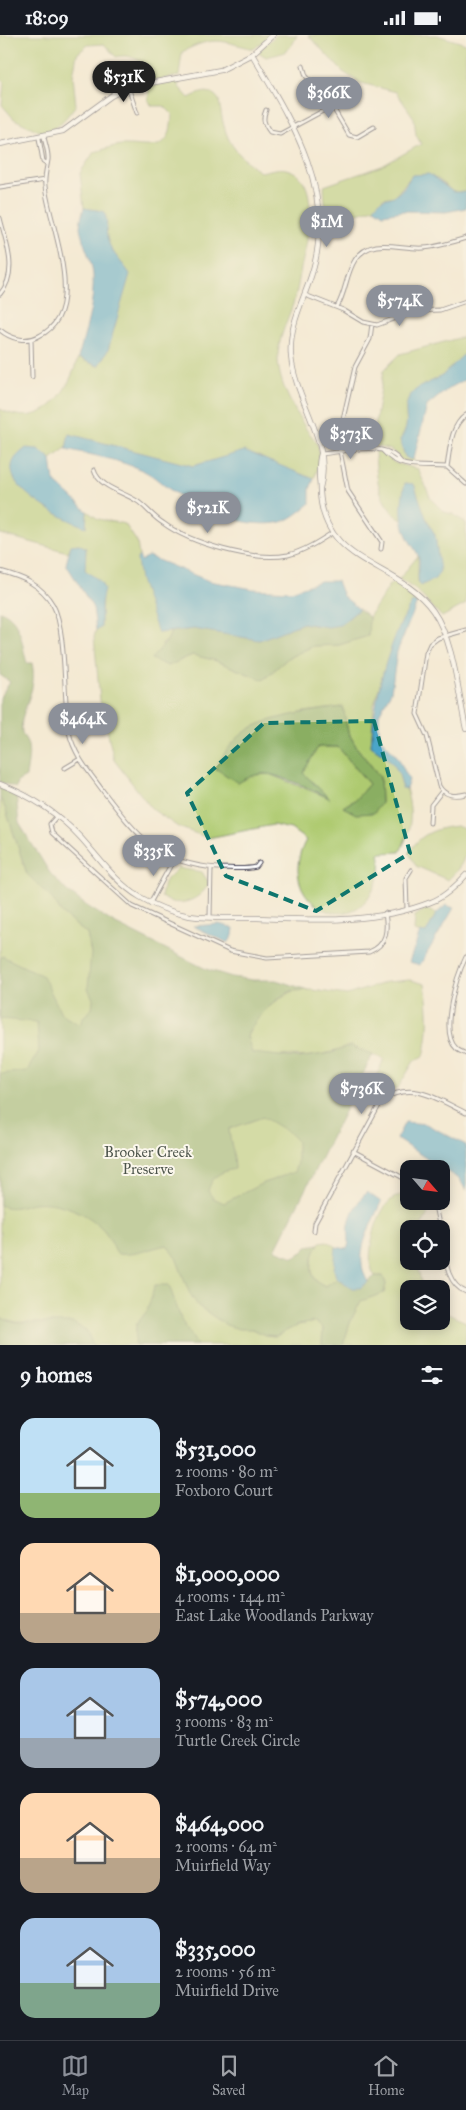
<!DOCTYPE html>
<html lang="en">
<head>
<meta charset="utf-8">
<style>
  body { margin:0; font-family:"IM FELL Great Primer",serif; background:#242831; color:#f1f3f6; height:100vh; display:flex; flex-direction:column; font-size:19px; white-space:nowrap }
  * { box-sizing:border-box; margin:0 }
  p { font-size:16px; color:#9ea1a6 }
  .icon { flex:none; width:28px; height:28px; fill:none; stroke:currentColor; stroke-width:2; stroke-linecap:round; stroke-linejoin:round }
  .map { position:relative; height:1310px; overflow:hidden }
  .side { display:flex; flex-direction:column; background:#171b24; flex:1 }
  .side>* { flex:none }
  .needle { width:32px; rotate:118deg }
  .buttons { position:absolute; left:400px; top:1125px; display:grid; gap:10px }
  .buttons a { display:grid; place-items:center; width:50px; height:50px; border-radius:10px; background:#171b24; box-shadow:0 2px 12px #0003; font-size:25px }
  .price { position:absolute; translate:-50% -42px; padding:0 11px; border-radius:18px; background:#8c9099; color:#fff; font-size:16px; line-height:32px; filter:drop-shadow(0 1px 2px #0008) }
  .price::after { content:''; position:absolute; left:50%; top:30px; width:15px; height:11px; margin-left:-8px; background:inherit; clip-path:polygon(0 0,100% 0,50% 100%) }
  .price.on { background:#222; color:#fff }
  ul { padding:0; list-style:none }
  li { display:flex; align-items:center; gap:15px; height:125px; padding:0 20px }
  li span { display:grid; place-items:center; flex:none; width:140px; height:100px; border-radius:15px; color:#555 }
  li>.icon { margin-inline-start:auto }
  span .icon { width:60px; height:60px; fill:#fffc; stroke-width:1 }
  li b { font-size:21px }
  h2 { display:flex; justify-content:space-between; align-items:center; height:60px; padding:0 20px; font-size:21px }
  .status { display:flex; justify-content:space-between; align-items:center; height:35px; padding:0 25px; background:#171b24; direction:ltr }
  .status svg { height:14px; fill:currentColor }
  .tabs { display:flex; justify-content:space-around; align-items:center; height:70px; border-top:1px solid #363941; background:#171b24; font-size:14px; color:#9ea1a6 }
  .tabs a { display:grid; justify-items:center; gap:2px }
  .tabs .on { color:#8c9099 }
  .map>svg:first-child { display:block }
</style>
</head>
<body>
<div class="status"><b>18:09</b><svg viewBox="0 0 49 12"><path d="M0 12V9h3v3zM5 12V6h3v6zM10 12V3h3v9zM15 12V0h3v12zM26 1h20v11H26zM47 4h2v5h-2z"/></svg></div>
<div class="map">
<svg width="466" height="1310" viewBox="0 0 466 1310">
  <rect width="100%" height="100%" fill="#fbf7ec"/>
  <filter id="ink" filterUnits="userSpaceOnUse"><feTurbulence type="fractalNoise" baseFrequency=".02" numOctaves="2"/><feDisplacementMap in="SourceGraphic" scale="10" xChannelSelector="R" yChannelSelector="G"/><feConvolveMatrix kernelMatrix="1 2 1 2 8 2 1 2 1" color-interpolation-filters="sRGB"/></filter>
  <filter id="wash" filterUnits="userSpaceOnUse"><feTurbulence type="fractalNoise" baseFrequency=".0096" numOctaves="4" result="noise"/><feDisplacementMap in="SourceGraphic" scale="20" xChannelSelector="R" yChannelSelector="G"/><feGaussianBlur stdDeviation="1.12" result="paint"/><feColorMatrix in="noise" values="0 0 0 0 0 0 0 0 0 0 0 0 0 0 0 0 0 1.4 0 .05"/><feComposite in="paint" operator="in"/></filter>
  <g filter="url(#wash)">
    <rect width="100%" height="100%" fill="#f4ead3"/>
    <path fill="#aeca70" stroke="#687656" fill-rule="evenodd" d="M0 0H270L254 14C220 6 215 0 182 17L179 41 148 47 145 29C135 23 128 19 116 22L104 9 88 10 77 19 73 41 76 70C66 83 59 93 43 98L14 84 2 70 4 46 0 43Z
      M276 0H297C290 17 285 18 266 22L258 17Z
      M308 0H437L466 9V157H453L438 144 412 140 395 161 383 163 374 173 361 177 337 183C323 176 325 165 324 151L382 131 421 109 416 100 414 83 396 57 361 48 343 37Z
      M179 45V52L189 63C201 57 211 53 219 65 225 104 229 113 260 137 268 136 278 132 286 134 324 143 307 207 301 233 299 243 298 253 295 263 289 283 277 304 278 325 279 349 293 372 305 392 308 398 316 404 318 411 321 421 318 435 314 444L279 432 259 421 214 425 193 431 69 399 66 413 51 424 38 414H26L17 421 12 431 86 492 87 476 98 484 125 489 137 507 139 521 137 524 158 598 171 597 167 606 162 609 168 631 192 620 214 625 263 645 288 623 313 611 339 610 368 601 369 582 388 553 387 552 395 546 422 566 417 568 402 585 387 625 374 670 371 711C389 723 399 730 402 752L406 753C413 780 412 792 400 817L379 818C382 833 380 842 373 855 347 906 274 864 306 805L291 794 273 790 208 803 178 792 152 774 114 725 100 665 94 602 96 595 101 592 102 558 85 535 86 513 79 509 71 510 68 517 0 499V374C42 396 67 360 78 323L98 331 108 315 129 239C123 228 112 219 108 206 104 195 110 186 103 176L84 173 80 138 94 117C103 115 112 111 121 110 149 109 171 122 172 79L164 71H152L148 65 149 51ZM342 672 348 697 357 713 380 742 381 768 343 772 356 764 369 749 338 712H318L303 738 327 762 269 739 252 740V692L304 677Z
      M466 301V318C457 324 452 333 443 340 431 349 412 350 407 368 403 382 412 387 400 405L405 422 411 425 413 424 416 430 403 426 391 415 375 411 376 384 384 335 400 319Z
      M375 415 381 417 395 428 418 434 431 464 444 477 453 479 466 488V569L442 582 416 555 399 544 418 521V548L437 514 435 500 426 483 414 449 405 448 403 486C378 470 376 443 375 415Z
      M0 763 6 775 27 839 54 866 62 879 87 899 91 918 249 1010 247 1001 260 979 283 961 293 956 312 955 347 960 387 947 410 945 425 949C429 973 430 998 424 1021L414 1026 398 1053 381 1060 372 1056 373 1048 384 1024 350 1011C327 1020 305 1024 281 1020L348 1063 229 1290 253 1294 265 1300 275 1301 298 1290 315 1287 323 1293 322 1310H0Z
      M457 791 466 795C466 822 466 827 448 845L416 831 409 818C419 799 436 793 457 791Z
      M178 833 202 837 209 848C200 866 178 874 161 862L164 847Z
      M426 874 436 879 426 899 414 896 415 881Z
      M409 1158V1166H428C431 1178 425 1184 419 1194H409V1226H416L423 1254H409V1286H441V1276L466 1287V1310H343L351 1285 361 1265 384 1257 386 1249 383 1241H375C363 1226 376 1176 391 1165 396 1161 402 1159 409 1158Z
      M327 1206 337 1212V1243L326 1251C305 1244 311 1221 320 1207Z"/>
    <path fill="#8aae62" stroke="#56684e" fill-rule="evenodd" d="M359 574 369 582 368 601 339 610 313 611 288 623 263 645 214 625 192 620 168 631 151 624 167 606 171 597 194 594 259 605 303 588 317 591 349 583Z
      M0 576C22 584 21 608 27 628H32C39 658 18 675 22 697 23 702 28 706 28 711 30 720 27 733 26 742L17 747 16 753 0 747V663L10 647 0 640Z
      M343 672 348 697 357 713 380 742 381 768 374 778 356 779 343 772 356 764 369 749 338 712H318L303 738 330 764C319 757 280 740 267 739 256 738 247 743 238 748L215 733C224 718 235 702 251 693 272 681 319 675 343 672Z
      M0 751 16 758 19 788 50 838 67 856 87 871 114 888 206 934 232 942 253 945H276L308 955C303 955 297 955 292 956 276 962 253 986 247 1001L252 1018 298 1023 331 1018 350 1011 373 1019 275 1215 294 1222 304 1216 307 1211 319 1209C310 1223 306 1245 326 1251L337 1243 346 1250 368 1247 375 1241H383L386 1249 384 1258 361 1266 351 1285 343 1310H322L323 1293 315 1287 298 1290 276 1301 265 1300 253 1294H239L226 1290 198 1271 189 1257 175 1220 167 1210C150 1213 136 1221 117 1219 114 1213 111 1204 106 1198 92 1179 58 1165 34 1168 22 1170 11 1176 0 1170V1039L27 1036 39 1016 37 987 0 984V924L2 921 43 941 62 980 80 990 83 982 92 974 93 964 88 953 91 918 87 899 62 879 54 866 27 839 6 775 0 763ZM263 1082 288 1097 297 1106V1128L294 1137 261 1149 224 1168 213 1163 208 1156C213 1140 220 1137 235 1134 235 1120 230 1108 229 1094Z
      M155 1250H169L181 1284 197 1310H135L136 1290 147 1276Z
      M0 1283 16 1288H73L86 1295 93 1310H0Z"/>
    <path fill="#4ba5c9" stroke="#366482" d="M429 139 453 157H466V173L446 177 403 176 383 179 374 173C382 160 387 166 397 159 403 155 408 146 412 140Z
      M84 173 103 176C110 186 104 195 108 206 112 219 123 228 130 239L108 315 98 331 78 323C85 298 95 267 93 240 92 223 82 209 80 192 80 186 82 179 84 173Z
      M466 318V344L448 354 427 371 414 423 411 425 405 422 400 405C412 387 403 382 407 368 412 350 431 349 443 340 452 333 457 324 466 318Z
      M69 399 193 431 244 416 314 444 310 454V469C301 476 289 487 277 488 241 493 201 474 172 456 162 450 155 441 144 436 120 425 92 420 66 414Z
      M26 413 38 414 51 424 54 446 87 476 86 492C67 486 7 456 12 431 13 423 20 418 26 413Z
      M405 448 414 449 426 483 435 500 440 536 435 544 420 551C416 543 420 533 419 524 417 515 411 510 408 503 399 485 401 466 405 448Z
      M79 509 86 513 85 535 100 546 104 554 101 568V593L96 595 93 573 66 529 71 510Z
      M139 521 141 526 148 521 209 546 253 554 291 556 320 546H337L343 561 359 574 340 590 328 592 303 588 259 605 194 594 158 598 140 545 137 524Z
      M412 567 417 568 397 617 391 657 379 679V693L381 704 398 722 409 745 406 754 402 753C399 730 389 723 371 711 375 661 386 612 412 567Z
      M446 870 454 873 420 930 409 927 420 897 426 898 436 879Z
      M219 889 234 893 233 901 228 908 193 891Z
      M405 1087 426 1089 466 1110V1156L460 1145 396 1104Z
      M367 1157 381 1167C370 1193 352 1220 368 1247L360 1253H352L336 1242 334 1235 336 1212 347 1214C351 1205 347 1198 349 1189 351 1177 358 1166 367 1157Z"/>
  </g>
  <g filter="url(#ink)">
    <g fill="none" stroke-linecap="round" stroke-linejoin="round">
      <g stroke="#424052" stroke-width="5">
        <path id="street" d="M303 31 306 41 329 66 349 100 357 102 374 92
          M99 38 114 58
          M128 52 137 78
          M266 75C262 84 264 89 270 97L280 99 332 71
          M39 103 43 126 46 128
          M0 152 45 145
          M0 183C6 208 19 237 0 259
          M305 260 343 275 363 287 377 290 415 276 440 275 466 266
          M337 272C346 257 346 239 355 225 372 200 400 215 424 213 438 212 453 207 466 203
          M372 289 370 304 355 332 340 397 339 411 348 456 382 507 381 514
          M0 295C11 304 26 308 39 301 90 277 49 190 45 151 44 142 47 132 48 125 49 118 45 108 44 102
          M31 304 32 342
          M383 416C400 436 424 430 447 432L466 449
          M321 419C346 417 384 404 401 427
          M447 432C450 415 450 391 466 380
          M94 435C99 452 123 457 137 466 146 472 153 482 163 488 190 508 254 527 288 520 304 516 318 507 332 498
          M0 536C22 542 41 549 53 570 67 595 63 665 69 697 74 720 90 738 103 756 136 799 159 830 218 833 230 833 244 835 256 832L259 828
          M466 595 438 603 430 609 426 618 417 679 427 701 439 751C445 761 454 762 466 759
          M65 733 80 724
          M57 781 50 789 52 798 132 871 230 916 267 923 369 917C387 910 388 895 385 878
          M430 788 431 770 442 756
          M150 868 174 824
          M407 874 406 843 411 835
          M210 882 211 833
          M466 922C457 940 439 997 456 1013 458 1016 463 1017 466 1019
          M353 1116 409 1146
          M434 1166 440 1194
          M314 1196 315 1188 382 1065C413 1045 437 1064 466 1078
          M441 1200C445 1219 445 1249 466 1257"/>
      </g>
      <g stroke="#424052" stroke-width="6">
        <path id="secondary" d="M252 19C289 83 333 148 315 227 308 259 288 287 291 321 295 366 333 407 320 453
          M0 109 63 96 111 61 128 52 221 35 252 19 273 0
          M321 419C317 432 320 445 320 457 324 532 398 526 433 576 454 606 458 658 466 694
          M0 749C31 761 59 779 81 803 100 824 116 848 140 862 155 871 172 878 190 881 212 884 235 883 258 883 315 885 376 889 431 867 445 862 456 851 466 840"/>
      </g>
      <use href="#street" stroke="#fff" stroke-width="3"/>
      <use href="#secondary" stroke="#fff" stroke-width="4.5"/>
    </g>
  </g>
  <path d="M0 0H466V1310H0ZM374 686 410 818 316 876 226 841 187 758 264 688Z" fill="#f4ead3" fill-opacity=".55" fill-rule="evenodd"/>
  <path fill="none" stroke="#0f766e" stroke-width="4" stroke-dasharray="10 6" stroke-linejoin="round" d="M374 686 410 818 316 876 226 841 187 758 264 688Z"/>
  <g text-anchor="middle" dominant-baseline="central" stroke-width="4" stroke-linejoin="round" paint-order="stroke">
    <g font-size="15" fill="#4c544b" stroke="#fbf7ec">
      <text x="148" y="1117">Brooker Creek<tspan x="148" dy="17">Preserve</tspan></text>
    </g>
  </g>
</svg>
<div class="buttons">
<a><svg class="needle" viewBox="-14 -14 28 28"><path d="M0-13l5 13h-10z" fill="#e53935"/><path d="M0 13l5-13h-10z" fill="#9ea1a6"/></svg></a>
<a><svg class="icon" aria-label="locate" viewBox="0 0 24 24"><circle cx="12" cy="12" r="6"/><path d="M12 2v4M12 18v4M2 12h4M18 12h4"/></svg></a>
<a><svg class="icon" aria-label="layers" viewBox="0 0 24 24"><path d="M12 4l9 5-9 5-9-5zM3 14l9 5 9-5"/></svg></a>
</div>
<b class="price on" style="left:124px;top:68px">$531K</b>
<b class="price" style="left:329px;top:84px">$366K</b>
<b class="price" style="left:327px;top:213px">$1M</b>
<b class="price" style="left:400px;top:292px">$574K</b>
<b class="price" style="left:351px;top:425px">$373K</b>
<b class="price" style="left:208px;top:499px">$521K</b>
<b class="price" style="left:83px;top:710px">$464K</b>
<b class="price" style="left:154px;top:842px">$335K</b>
<b class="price" style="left:362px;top:1080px">$736K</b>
</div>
<section class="side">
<h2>9 homes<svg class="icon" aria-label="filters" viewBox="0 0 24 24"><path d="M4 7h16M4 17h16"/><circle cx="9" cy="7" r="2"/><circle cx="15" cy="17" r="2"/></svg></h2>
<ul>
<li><span style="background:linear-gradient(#bfe0f5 75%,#8fb573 0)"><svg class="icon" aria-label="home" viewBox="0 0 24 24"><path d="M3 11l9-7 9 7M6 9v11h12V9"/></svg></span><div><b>$531,000</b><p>2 rooms · 80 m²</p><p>Foxboro Court</p></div></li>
<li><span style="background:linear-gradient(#ffd9b3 70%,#b9a48a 0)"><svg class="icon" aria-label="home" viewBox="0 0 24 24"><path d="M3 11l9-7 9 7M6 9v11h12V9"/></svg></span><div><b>$1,000,000</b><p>4 rooms · 144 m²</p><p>East Lake Woodlands Parkway</p></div></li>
<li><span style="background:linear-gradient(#a9c7e8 70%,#9aa5b1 0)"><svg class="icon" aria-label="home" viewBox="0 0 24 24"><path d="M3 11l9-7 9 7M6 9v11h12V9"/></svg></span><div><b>$574,000</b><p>3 rooms · 83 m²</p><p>Turtle Creek Circle</p></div></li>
<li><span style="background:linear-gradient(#ffd9b3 65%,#b9a48a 0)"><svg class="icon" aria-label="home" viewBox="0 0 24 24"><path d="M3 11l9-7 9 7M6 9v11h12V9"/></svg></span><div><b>$464,000</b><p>2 rooms · 64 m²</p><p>Muirfield Way</p></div></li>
<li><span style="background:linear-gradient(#a9c7e8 65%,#7fa58c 0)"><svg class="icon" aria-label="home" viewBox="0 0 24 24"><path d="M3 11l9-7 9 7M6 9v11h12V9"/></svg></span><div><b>$335,000</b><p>2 rooms · 56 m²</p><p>Muirfield Drive</p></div></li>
</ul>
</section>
<nav class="tabs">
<a class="on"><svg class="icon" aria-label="map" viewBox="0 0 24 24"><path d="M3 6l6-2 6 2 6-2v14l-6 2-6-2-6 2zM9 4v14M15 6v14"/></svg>Map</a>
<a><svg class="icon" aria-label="saved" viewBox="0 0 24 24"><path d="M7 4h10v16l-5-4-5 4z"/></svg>Saved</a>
<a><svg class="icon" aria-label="home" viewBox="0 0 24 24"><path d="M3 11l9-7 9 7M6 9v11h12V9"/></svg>Home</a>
</nav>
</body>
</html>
